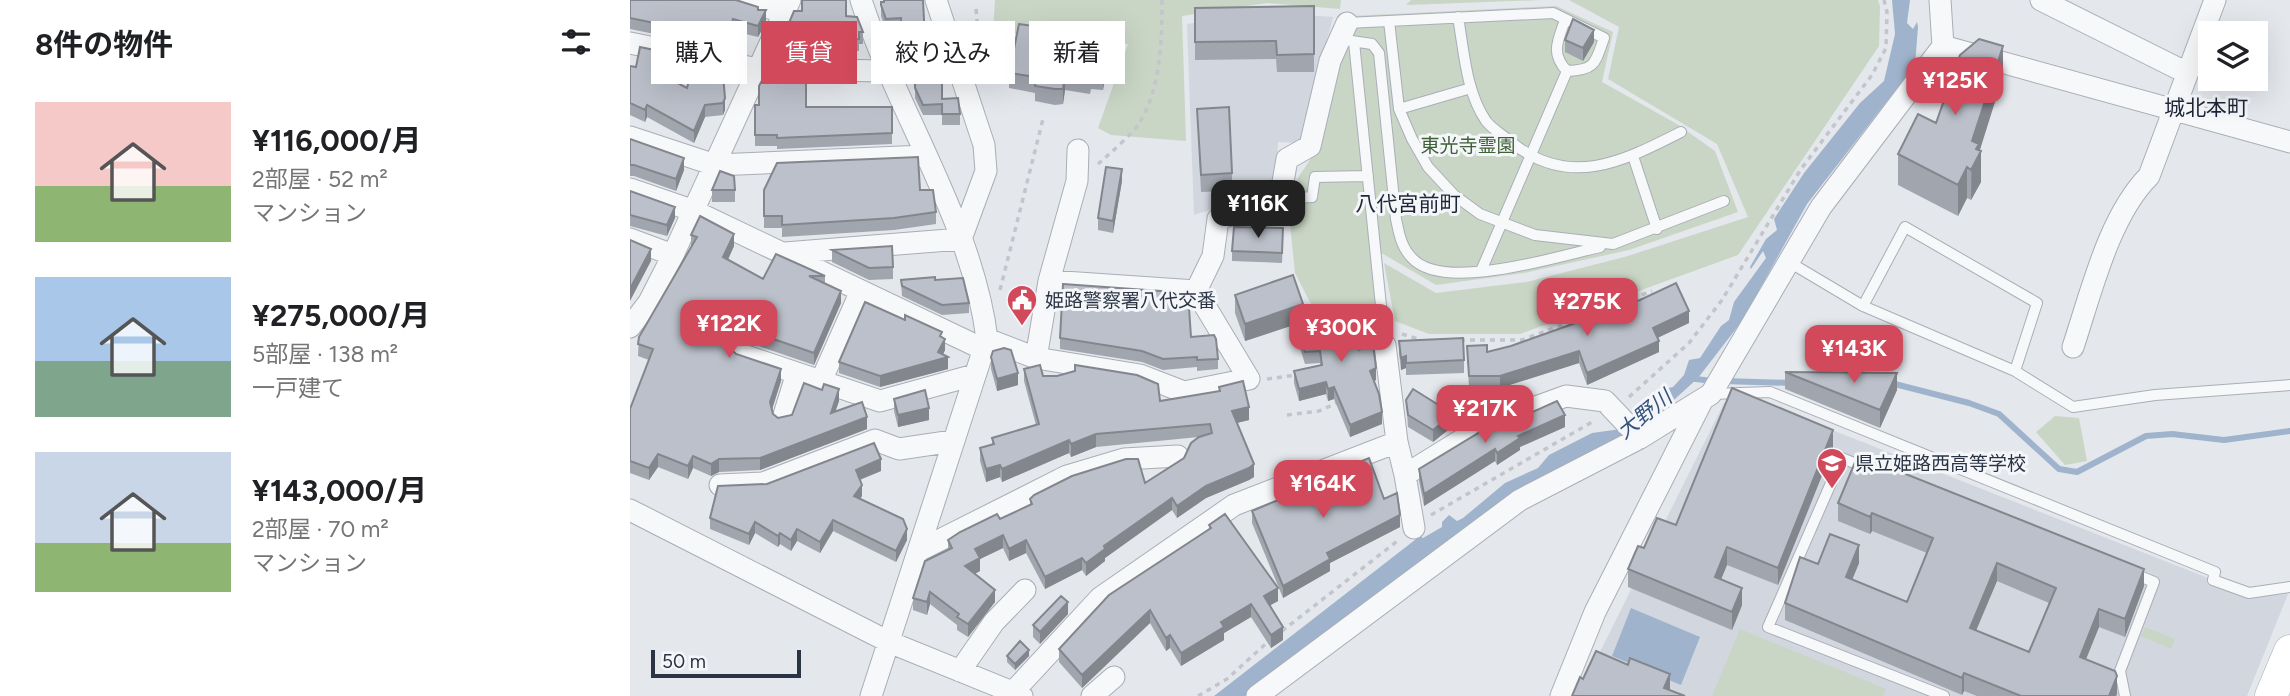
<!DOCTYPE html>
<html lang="ja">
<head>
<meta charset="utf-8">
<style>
  body { margin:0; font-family:Figtree,"Noto Sans JP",sans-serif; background:#f2f2f2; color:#202124; height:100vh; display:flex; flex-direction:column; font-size:26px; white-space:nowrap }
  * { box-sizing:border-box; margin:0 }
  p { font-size:23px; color:#757577 }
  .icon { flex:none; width:38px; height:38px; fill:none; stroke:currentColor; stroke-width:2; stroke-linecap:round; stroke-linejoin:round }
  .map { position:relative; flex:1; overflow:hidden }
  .panel { display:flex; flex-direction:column; background:#fff; width:630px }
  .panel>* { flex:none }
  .top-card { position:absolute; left:21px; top:21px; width:665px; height:63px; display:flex; gap:14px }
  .buttons { position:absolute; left:1568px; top:21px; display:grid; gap:14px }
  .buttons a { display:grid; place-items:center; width:70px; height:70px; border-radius:0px; background:#fff; box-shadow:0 7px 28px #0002; font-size:35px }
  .scale { position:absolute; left:21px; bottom:18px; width:150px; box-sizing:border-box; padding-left:7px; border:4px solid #2b3445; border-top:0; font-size:19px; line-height:24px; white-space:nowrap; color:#2b3445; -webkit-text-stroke:5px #f4f6f9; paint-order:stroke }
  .price { position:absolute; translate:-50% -60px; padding:0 16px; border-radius:14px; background:#d1495b; color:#fff; font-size:23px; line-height:46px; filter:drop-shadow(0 2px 4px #0008) }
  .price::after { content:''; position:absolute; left:50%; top:42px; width:21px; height:16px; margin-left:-10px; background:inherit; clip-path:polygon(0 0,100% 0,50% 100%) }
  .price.selected { background:#222; color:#fff }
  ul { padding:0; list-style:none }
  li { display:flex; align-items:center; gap:21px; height:175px; padding:0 35px }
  li span { display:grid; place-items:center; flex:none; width:196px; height:140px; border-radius:0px; color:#555 }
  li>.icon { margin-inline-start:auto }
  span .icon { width:84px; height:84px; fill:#fffc; stroke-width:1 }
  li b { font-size:30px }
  h2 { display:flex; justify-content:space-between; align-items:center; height:84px; padding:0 35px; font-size:30px }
  .chip { padding:0 24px; border-radius:0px; background:#fff; box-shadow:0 7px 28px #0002; font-size:24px; line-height:63px }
  .chip.selected { background:#d1495b; color:#fff }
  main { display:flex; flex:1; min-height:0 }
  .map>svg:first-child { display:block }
</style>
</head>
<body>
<main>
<section class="panel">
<h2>8件の物件<svg class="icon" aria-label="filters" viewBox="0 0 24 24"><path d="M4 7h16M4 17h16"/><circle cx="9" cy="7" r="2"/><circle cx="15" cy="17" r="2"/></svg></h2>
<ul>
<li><span style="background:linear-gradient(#f6c9c9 60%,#8fb573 0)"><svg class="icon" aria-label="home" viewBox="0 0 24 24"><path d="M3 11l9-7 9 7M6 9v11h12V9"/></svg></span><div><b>¥116,000/月</b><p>2部屋 · 52 m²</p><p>マンション</p></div></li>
<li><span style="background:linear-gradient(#a9c7e8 60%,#7fa58c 0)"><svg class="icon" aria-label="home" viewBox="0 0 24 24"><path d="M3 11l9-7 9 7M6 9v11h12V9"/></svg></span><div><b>¥275,000/月</b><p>5部屋 · 138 m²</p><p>一戸建て</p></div></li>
<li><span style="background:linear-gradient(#c9d6e8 65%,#8fb573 0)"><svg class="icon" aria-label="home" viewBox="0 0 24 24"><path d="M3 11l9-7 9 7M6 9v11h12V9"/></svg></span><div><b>¥143,000/月</b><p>2部屋 · 70 m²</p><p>マンション</p></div></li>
</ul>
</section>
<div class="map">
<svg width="1660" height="696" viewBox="0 0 1660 696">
  <rect width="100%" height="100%" fill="#e4e7ec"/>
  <path fill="#d2d6de" d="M633 12 703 17 670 143 648 142 646 180 636 191 564 215 557 24Z
    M1126 400 1578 578V582L1613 596 1658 594 1617 696H948L1094 403Z"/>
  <path fill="#c9d6c5" d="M365 0H711L710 9 637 3 552 16 556 141 481 135 468 128 498 44 363 32Z
    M781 0H911L776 5Z
    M939 0H1248L1250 6 1249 46 1108 255 890 334H799L765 321 754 263 806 293 897 282 998 256 1118 217 1087 144 978 79 989 27Z
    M926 6 983 32 972 82 1047 124 1085 151 1108 212 999 250 894 273 806 285 748 251 759 337 727 338 715 323 694 329 665 273 657 194 684 154 722 16Z
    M1425 416 1449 418 1457 461 1435 465 1406 432Z
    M1515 627 1545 639 1541 649 1511 636Z
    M1110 629 1256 689 1253 696H1082Z"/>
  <path fill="#9fb4cc" d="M1262 0H1280L1277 23 1283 29 1287 22 1288 27 1285 65 1177 204 1112 321 1068 378 1012 429 913 481 808 548 616 696H584L790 536 793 538 812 527V522L819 515 827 521 833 518 875 483 908 468 919 455 962 433 991 429 1019 409 1030 390 1043 387 1054 375 1059 360 1070 358 1091 326 1099 320 1104 302 1136 258 1133 251 1121 269 1120 267 1136 239 1147 230 1144 219 1174 173 1230 103 1254 81 1265 34Z
    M1001 608 1070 637 1051 685 982 656Z"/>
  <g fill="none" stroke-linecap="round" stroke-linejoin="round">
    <path stroke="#9fb4cc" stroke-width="6" d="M1058 378 1082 381
      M1093 381 1163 383
      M1261 383 1339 403 1369 414 1429 469 1447 472 1516 436 1542 434 1594 440 1660 431"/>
    <g stroke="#a9aeb7" stroke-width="12">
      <path id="lane" d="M828 17C834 51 836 92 856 121 862 129 873 135 881 142 939 189 992 162 1051 132
        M759 21 769 109 782 139 798 167 824 195 850 214 905 235 983 244 1094 201
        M717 23 923 13 974 38C965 63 966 70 937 71 920 53 928 41 935 20
        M708 39 742 44 749 53 766 219C769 233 771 247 782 258 813 293 929 256 970 247
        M724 42 755 345
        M769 109 841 88
        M1003 156 1027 229
        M650 199 682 197 685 177 738 176
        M1159 262 1233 306 1385 371
        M851 271 937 71
        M1233 306 1275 227 1407 303 1385 371 1443 407 1525 395 1660 385
        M1081 394 1140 392 1585 572 1583 580 1619 593 1660 587
        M1236 468 1212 458 1138 627 1314 696
        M1495 696 1490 671 1524 582 1502 573"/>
    </g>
    <g stroke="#a9aeb7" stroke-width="23">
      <path id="street" d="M108 0 155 12
        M231 0C267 112 343 223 357 339L241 696
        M306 0 354 145 356 171 331 239
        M1411 0 1557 73
        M0 43 128 69 257 71
        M1313 46 1660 142
        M0 137 85 165 294 156
        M0 189 64 211 353 349
        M0 239 43 255
        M155 253 331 239
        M419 281 447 181 448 150
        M0 327 19 302 43 255 160 0
        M357 339 406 358 419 281 566 291 583 256 588 219 650 199 657 159 680 146 700 61 717 23
        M755 345 767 442
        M1443 347C1461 293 1479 216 1519 176L1585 0
        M110 354 250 401 344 375
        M406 358 510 375 554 392 619 379 566 291
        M191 381 231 291
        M153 418 167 373
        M775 475 784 528
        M90 485 133 483 245 440 269 449 323 441
        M0 510 259 642 392 696
        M288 551 437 476 494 459 548 456
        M330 671 364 622 395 590
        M383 692 470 598 604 505 767 442 775 475 854 426 936 396 975 401 1010 438
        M462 696 484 677
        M627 696 890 500 1010 438 1081 394 1191 207 1313 46 1310 0
        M931 696 965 612 1072 401"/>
    </g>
    <g stroke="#a9aeb7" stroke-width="33">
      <path id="secondary" d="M1641 696 1660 651"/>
    </g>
    <path stroke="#c2c5cb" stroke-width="3.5" stroke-dasharray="5 5" stroke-linecap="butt" d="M346 9 350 53
      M346 58 355 46 377 39
      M468 164C478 155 504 133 510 122 531 87 532 39 532 0
      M370 290 413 119
      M772 334 791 340
      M830 340H892L1022 291
      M637 379 667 375
      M999 397 1059 343 1092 300 1171 169 1242 75 1256 48 1257 12 1254 0
      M657 415 689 411 709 402
      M801 515 964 421
      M652 631 770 539
      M568 696 597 679 640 640"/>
    <use href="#lane" stroke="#f7f8fa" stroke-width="10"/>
    <use href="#street" stroke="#f7f8fa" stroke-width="21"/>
    <use href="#secondary" stroke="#fff" stroke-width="32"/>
  </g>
  <path fill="#a1a5ae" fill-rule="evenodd" d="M0 0 128 10 136 22 128 37 103 31 98 49 0 29Z
    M251 2H254L295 39 306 60 312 99 330 114V125H312V115H293L285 98V83H278L271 68V29L256 30 251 16Z
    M684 6V72H647L646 59 565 60V8Z
    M216 16 233 32V44H229V51L177 52V57L150 56V44Z
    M935 40 964 42 953 61 935 52Z
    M479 52 473 90 461 89 460 94 435 90 433 104 425 105 405 101V93L379 88V73Z
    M34 63 32 75 57 88 92 63 95 110 93 115 75 117 64 143 17 117 15 122 0 115V66L2 67Z
    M1373 76 1349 151 1351 182 1341 200 1337 198 1328 216 1268 185V154L1306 123Z
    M125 105 176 107H262V144L147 149V146H125Z
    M567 109 602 173V191L571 192Z
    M0 139 54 170 46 191 4 176H0Z
    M492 181 483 233 468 230V218Z
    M82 190H105V202H82Z
    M134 190 306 212V224L264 230 152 237V228H134Z
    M0 191 45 218 37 236 0 226Z
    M61 235 104 246 98 260 133 279 195 276V284L211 303 184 365 114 341 101 345 100 348 106 354 151 381 142 410 143 414 148 418 209 401 205 411 237 429 130 470 89 472 81 476 63 468 58 479 28 467 19 480 0 473V409L19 360 8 356 9 337 61 247Z
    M653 238 652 263 602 261V251Z
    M202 250 263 267V279L239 280 202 262Z
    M271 280 339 303V313L312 315 272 296Z
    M605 295 673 320 729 350 746 380 744 381 752 424 720 437 704 399 698 401 696 394 669 401 664 383V371L690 365V363L675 364 666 335V324L615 341 605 313Z
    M1059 323 1027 338 1029 352 957 385 949 363 870 388H839L837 346 857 352Z
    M312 337 315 350 313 354 318 369 250 387 209 373V362Z
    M561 337 588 359V369L567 371V367L533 370 512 362 430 349V338Z
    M769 341 834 360V373L776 375V368L771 370 769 353Z
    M361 357 388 385 367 391 361 369Z
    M394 369 413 376 530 401 589 391V387L619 420 607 423 624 477 619 480 576 498 547 518 542 510 475 558V561L456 576 452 570 415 589 396 553 379 561 373 548 350 559V571L344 574 365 602 338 637 327 630V625L300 604 297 615 283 610V598L318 550V540L370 519 400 505V499L515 483 554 458 569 437 466 447 441 457 439 453 372 482 370 477 356 482 350 461V448L362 445V438L406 425 394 381Z
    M1155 372 1267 390 1250 428 1155 389Z
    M264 399 299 420 268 427 264 411Z
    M776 400 823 426 803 442 778 427Z
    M880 422 935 427 890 447V450L867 465 865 461 794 506 789 481V469Z
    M1203 448 1148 585 1097 565 1091 579 1112 605 1102 630 998 587V569L1014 548 1046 525Z
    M717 467 754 499 770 527 700 563V571L653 598 622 523V511L717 472Z
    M251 471 230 480 232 496 230 498 277 540 266 562 203 531 190 553 167 541 161 551 150 544 148 547 125 533 119 545 80 529V518L137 484Z
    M1208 503 1514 586 1495 637 1469 627 1456 659 1487 694 1486 696H1347L1334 691 1332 695 1155 620V603L1188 564 1229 563 1222 579 1277 602 1297 553 1242 531 1240 534 1208 521ZM1367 581 1419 603 1399 652 1346 630Z
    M579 525 648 601 640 605 653 640 641 648 621 617 594 633V640L551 666 540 648 536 651 520 623 452 688 429 662V649L579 529Z
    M438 614 410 644 403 637V625Z
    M377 656H399L385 670 377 662Z"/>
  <path fill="#83868d" d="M136 10V22L128 37V26Z
    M103 19V31L98 49V38Z
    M964 30V42L953 61V48Z
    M479 37V52L473 90V75Z
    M1373 46V76L1349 153 1351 151V182L1341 200 1342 141Z
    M34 52V63L30 86V74Z
    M435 75V90L433 104V89Z
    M95 98V110L93 115V103Z
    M17 105V117L15 122V110Z
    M75 105V117L64 143V131Z
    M54 158V170L46 191V179Z
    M1337 167V198L1328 216V185Z
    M492 169V181L483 233V221Z
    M45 207V218L37 236V225Z
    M104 234V246L93 270V257Z
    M21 249V261L0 301V289Z
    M211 291V303L184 365V353Z
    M673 304V322L615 341V324Z
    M1059 311V323L1023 340V328Z
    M114 329V341L101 345 97 357V345L101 332Z
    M315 339V350L311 359 318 357V369L250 387V376L308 352Z
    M1029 341V352L957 385V373Z
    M949 351V363L870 388V376Z
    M776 356V368L771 370V358Z
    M746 368V380L740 383V371Z
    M151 369V381L140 415V402Z
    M388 373V385L367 391V379Z
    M1267 373V390L1250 428V410Z
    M696 382V394L669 401V389Z
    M704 387V399L698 401V389Z
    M209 389V401L201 425V413Z
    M619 407V420L602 424V411Z
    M299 408V420L268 427V415Z
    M752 412V424L720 437V425Z
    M823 414V426L803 442V430Z
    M935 415V427L890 447V450L867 465V453L888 436Z
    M237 417V429L130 470V458Z
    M1203 430V448L1148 585V568Z
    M466 434V447L441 457V444Z
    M439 440V453L372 482V469Z
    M865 449V461L794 506V494Z
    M28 454V467L19 480V468Z
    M63 456V468L58 479V466Z
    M89 459V472L81 476V464Z
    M251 459V471L226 481V470Z
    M624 464V477L619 480 576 498 547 518V506L576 486Z
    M370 465V477L356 482V469Z
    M232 485V496L224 507V496Z
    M542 498V510L475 558V561L456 576V563L474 546Z
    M1242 513V531L1240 534V517Z
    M770 515V527L700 563V571L653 598V586L697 553Z
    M203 520V531L190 553V542Z
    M125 522V533L119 545V534Z
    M167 529V541L161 551V540Z
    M277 529V540L266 562V551Z
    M150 533V544L148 547V536Z
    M373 535V548L350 559V571L335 579V566L345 549Z
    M396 540V553L379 561V549Z
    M1229 545V563L1216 595V577Z
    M1097 547V565L1085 594V577Z
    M452 558V570L415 589V577Z
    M1367 563V581L1340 645V628Z
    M1514 569V586L1495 637V619Z
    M648 588V601L634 609V596Z
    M1112 588V605L1102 630V612Z
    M365 590V602L338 637V624Z
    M300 592V604L297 615V602Z
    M438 602V614L410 644V632Z
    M621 604V617L594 633V640L551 666V653L591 622Z
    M1469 609V627L1450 674V657Z
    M520 610V623L452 688V675Z
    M653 627V640L641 648V635Z
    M540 635V648L536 651V638Z
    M399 650V656L385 670V664Z
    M1334 673V691L1332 695V678Z
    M1040 674V691L1034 688Z
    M1487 676V694L1486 696H1479Z"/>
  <path fill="#bbc0ca" stroke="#83868d" stroke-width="2" fill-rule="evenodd" d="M0 0H106L128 7V10H136L128 26 103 19 98 38 0 18Z
    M172 0H216V16L227 17 233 32H229V39L177 40V45L150 44 164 11H172Z
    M254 0H293L295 39H306V60H312V99L328 98 330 114H312V104L293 105 285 88V72H278L271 57V18L256 19 251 5V2H254Z
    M684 6V54L647 55 646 41 565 42V8Z
    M943 19 964 30 953 48 935 40Z
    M389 24 479 37 473 75 461 73 460 79 435 75 433 89H425L405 86 406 77 379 73Z
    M1349 39 1373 46 1342 141 1349 144 1346 149 1351 151 1341 170 1337 167 1328 185 1268 154 1288 114 1306 123 1330 55Z
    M10 47 34 52 30 74 57 88 65 58 92 63 95 98 93 103 75 105 64 131 17 105 15 110 0 103V66L6 67Z
    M137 71H176V107H262V133L147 138V135H125V105H129V86Z
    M599 107 602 173 571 175 567 109Z
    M0 139 54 158 46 179 4 165H0Z
    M288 157 290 190H303L306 212 264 218 152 225V216H134V190L147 163Z
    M476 167 492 169 483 221 468 218Z
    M90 171 104 176 105 190H82Z
    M0 191 45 207 37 225 0 215Z
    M70 216 104 234 93 257 133 279 146 254 195 276H179L211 291 184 353 114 329 101 332 97 345 106 354 151 369 140 402 143 414 148 418 162 415 174 383 192 390 194 384 209 389 201 413 232 402 237 417 130 458 89 459 81 464 63 456 58 466 28 454 19 468 0 461V409L23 349 8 344 9 337 67 237 61 235Z
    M604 227 653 228 652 253 602 251Z
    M0 240 21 249 0 289Z
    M262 246 263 267 239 268 202 250Z
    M663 275 673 304 615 324 605 295Z
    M305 277V280L333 278 339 303 312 305 272 286 271 280Z
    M1046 283 1059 311 1023 328 1029 341 957 373 949 351 870 376H839L837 346 857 345V352L881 346 1010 300Z
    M433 284 558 293 561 337 584 335 586 339 588 359 567 360V357L533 359 512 351 430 338Z
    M235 302 275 320V315L312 332 310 336 315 339 308 352 318 357 250 376 209 362Z
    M717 308 729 350 743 344 746 368 740 371 749 394 752 412 720 425 704 387 698 389 696 382 669 389 664 371 692 365 690 351 675 352 666 323Z
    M833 338 834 360 776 363V356L771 358 769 341Z
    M374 348 381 350 388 373 367 379 361 357 363 351Z
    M410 365 413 376H427L445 371V365L507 375 528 384 530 401 590 391 589 387 613 381 619 407 602 411 624 464 619 468 576 486 547 506 542 498 474 546 475 549 456 563 452 558 415 577 396 540 379 549 373 535 345 549 350 558 335 566 365 590 338 624 327 617 329 614 300 592 297 602 283 598 295 561 322 548 318 540 330 532 367 514 370 519 402 504 400 499 404 495 442 476 496 459H508L515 483 554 458 561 443 569 437 582 433 580 424 466 434 441 444 439 440 372 469 370 465 356 469 350 448 364 444 362 438 409 424 394 369Z
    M1155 372 1267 373 1250 410Z
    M1102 388 1203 430 1148 568 1097 547 1085 577 1112 588 1102 612 998 569 1008 546 1014 548 1027 518 1046 525Z
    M783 389 823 414 803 430 778 415 776 400Z
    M295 390 299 408 268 415 264 399Z
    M927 401 935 415 888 436 890 438 867 453 865 449 794 494 789 469 860 426 878 419 880 422Z
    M244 443 251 459 226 470 232 485 224 496 273 519 277 529 266 551 203 520 190 542 167 529 161 540 150 533 148 536 125 522 119 534 80 518 88 486 137 484Z
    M1228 455 1514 569 1495 619 1469 609 1450 657 1485 671 1487 676 1479 696H1391L1334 673 1332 678 1155 603 1170 557 1188 564 1200 534 1229 545 1216 577 1277 602 1303 538 1242 513 1240 517 1208 503ZM1367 563 1426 588 1399 652 1340 628Z
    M739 458 754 499 767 493 770 515 697 553 700 559 653 586 622 511 718 471 717 467Z
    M595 514 648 588 634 596 653 627 641 635 621 604 591 622 594 627 551 653 540 635 536 638 520 610 452 675 429 649 479 595 581 528 579 525Z
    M431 596 438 602 410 632 403 625Z
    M390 641 399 650 385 664 377 656Z
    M966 651 998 665 1000 658 1040 674 1034 688 1055 696H942L950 677 953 679Z"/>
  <defs>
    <g id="civic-pin" transform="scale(1.575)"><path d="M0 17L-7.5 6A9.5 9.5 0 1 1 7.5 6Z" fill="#d1495b" stroke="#f4f6f9"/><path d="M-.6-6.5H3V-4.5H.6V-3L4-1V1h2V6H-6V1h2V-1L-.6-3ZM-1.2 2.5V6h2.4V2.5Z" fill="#fff"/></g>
    <g id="school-pin" transform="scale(1.575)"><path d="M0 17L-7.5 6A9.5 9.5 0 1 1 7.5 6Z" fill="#d1495b" stroke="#f4f6f9"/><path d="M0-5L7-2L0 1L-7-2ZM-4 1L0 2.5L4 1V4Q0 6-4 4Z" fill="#fff"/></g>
  </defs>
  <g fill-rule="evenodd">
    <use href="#civic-pin" x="392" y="300"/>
    <use href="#school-pin" x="1202" y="463"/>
  </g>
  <g text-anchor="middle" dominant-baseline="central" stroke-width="6" stroke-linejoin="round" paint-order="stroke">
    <g font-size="19" fill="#3f6138" stroke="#f4f6f9">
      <text x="838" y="145">東光寺霊園</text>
    </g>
    <g font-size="19" fill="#2b3445" stroke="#f4f6f9" text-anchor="start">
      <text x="415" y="300">姫路警察署八代交番</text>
      <text x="1225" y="463">県立姫路西高等学校</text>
    </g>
    <g font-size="21" fill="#1d2536" stroke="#f4f6f9">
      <text x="1576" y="107">城北本町</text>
      <text x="778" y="203">八代宮前町</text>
    </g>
    <g font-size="21" font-style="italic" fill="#34527a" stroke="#f4f6f9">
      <text transform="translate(1014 414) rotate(-39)">大野川</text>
    </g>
  </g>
</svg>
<div class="buttons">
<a><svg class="icon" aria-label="layers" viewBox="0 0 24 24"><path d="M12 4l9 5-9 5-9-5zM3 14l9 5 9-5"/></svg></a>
</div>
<div class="scale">50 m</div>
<b class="price" style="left:1325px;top:117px">¥125K</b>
<b class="price selected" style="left:628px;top:240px">¥116K</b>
<b class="price" style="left:957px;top:338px">¥275K</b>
<b class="price" style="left:99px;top:360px">¥122K</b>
<b class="price" style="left:711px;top:364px">¥300K</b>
<b class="price" style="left:1224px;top:385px">¥143K</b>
<b class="price" style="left:855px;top:445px">¥217K</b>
<b class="price" style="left:693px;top:520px">¥164K</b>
<div class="top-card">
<a class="chip">購入</a>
<a class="chip selected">賃貸</a>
<a class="chip">絞り込み</a>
<a class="chip">新着</a>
</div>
</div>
</main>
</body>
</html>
